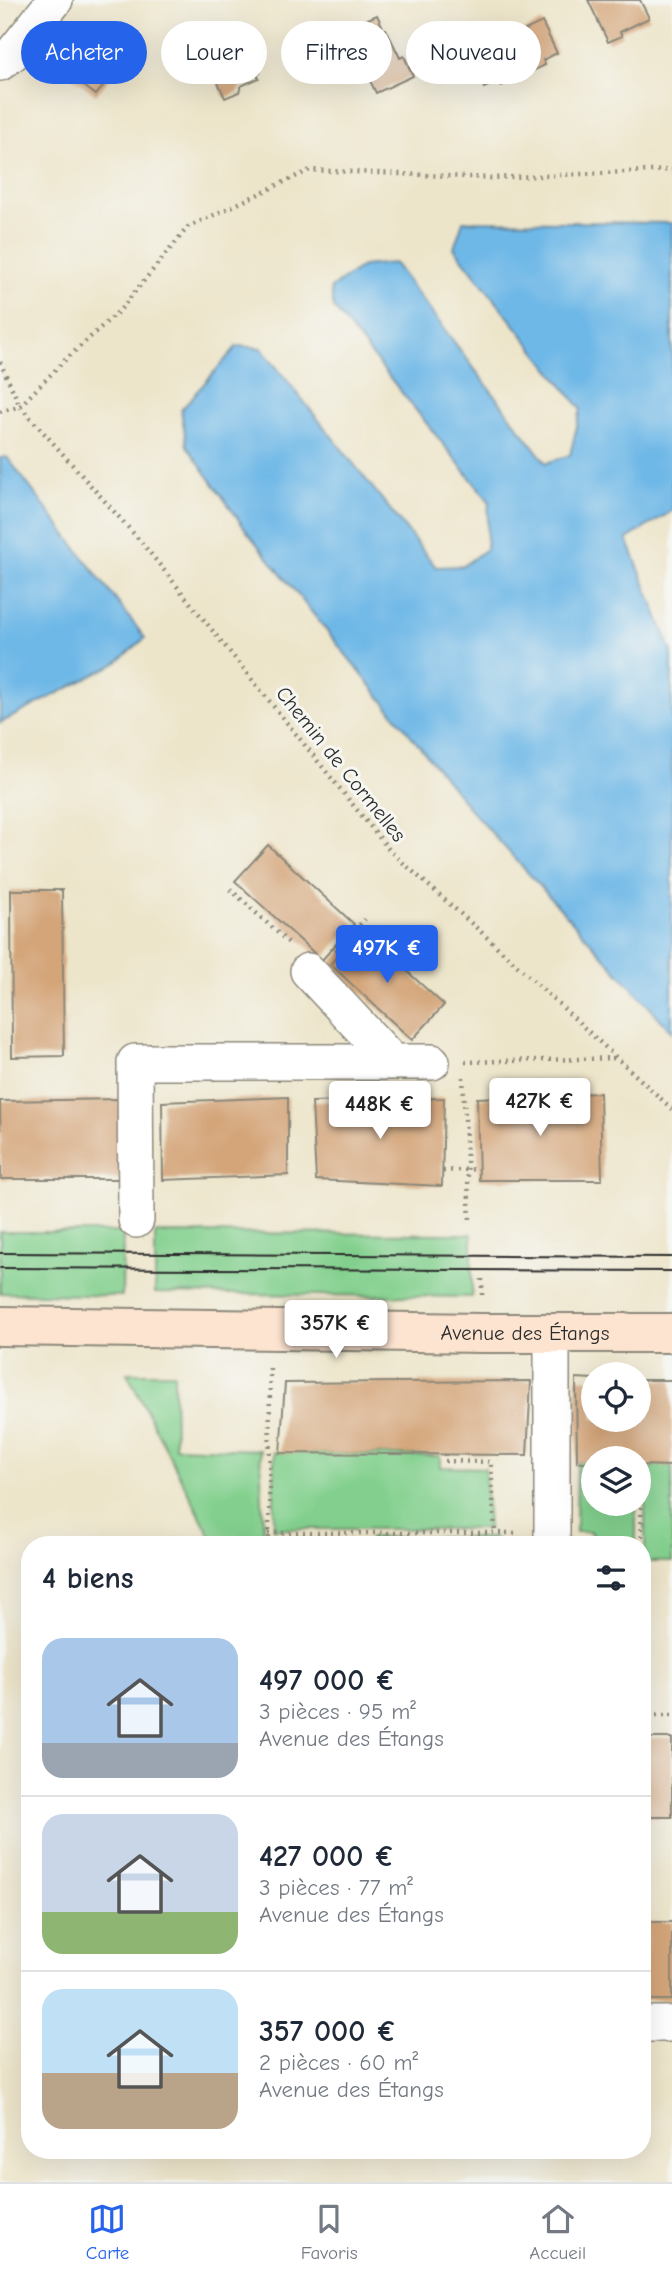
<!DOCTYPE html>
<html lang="fr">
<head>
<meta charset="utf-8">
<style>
  body { margin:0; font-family:"Comic Neue",sans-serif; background:#f6f6f7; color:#1f2937; height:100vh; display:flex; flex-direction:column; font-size:26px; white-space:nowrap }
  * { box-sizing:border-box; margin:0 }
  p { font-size:23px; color:#747a83 }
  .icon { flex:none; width:38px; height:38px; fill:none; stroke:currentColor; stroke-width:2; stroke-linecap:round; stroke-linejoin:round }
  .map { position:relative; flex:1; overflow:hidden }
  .details { position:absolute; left:21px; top:1536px; width:630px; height:623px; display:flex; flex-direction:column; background:#fff; border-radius:28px; box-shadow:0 7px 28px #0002 }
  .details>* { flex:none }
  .hud { position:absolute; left:21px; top:21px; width:630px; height:63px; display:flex; gap:14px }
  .fabs { position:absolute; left:581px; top:1362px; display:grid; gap:14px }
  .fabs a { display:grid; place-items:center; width:70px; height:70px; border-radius:50%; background:#fff; box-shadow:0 7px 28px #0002; font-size:35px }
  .price { position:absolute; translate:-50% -60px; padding:0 16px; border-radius:7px; background:#fff; color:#222; font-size:23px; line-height:46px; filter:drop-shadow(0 2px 4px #0008) }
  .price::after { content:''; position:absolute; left:50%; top:42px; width:21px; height:16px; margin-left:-10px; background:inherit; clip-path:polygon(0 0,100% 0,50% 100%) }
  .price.current { background:#2563eb; color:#fff }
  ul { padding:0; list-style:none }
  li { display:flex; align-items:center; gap:21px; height:175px; padding:0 21px }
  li+li { border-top:2px solid #e0e1e3 }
  li span { display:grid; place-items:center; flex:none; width:196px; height:140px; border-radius:21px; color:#555 }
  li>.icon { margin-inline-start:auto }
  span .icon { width:84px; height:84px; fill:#fffc; stroke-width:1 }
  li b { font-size:30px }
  h2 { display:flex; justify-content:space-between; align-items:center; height:84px; padding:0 21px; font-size:30px }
  .pill { padding:0 24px; border-radius:32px; background:#fff; box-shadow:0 7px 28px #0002; font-size:24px; line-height:63px }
  .pill.current { background:#2563eb; color:#fff }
  .tabs { display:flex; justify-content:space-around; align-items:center; height:98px; border-top:2px solid #e0e1e3; background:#fff; font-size:19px; color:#747a83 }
  .tabs a { display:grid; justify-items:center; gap:4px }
  .tabs .current { color:#2563eb }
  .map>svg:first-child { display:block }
</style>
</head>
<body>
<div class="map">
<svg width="672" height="2182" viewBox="0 0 672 2182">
  <rect width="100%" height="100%" fill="#f6f6f2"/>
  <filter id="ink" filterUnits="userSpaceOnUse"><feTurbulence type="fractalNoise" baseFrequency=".0143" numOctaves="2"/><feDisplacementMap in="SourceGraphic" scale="14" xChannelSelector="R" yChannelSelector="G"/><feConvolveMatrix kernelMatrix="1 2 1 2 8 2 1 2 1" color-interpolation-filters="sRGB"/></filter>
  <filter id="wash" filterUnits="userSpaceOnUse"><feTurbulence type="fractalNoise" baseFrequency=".00686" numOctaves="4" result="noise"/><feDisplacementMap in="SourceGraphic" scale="28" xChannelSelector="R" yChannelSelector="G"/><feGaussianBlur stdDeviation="1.57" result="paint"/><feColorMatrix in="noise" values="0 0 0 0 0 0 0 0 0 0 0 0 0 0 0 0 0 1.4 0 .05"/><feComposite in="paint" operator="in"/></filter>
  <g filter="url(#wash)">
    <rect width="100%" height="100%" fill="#ede5ca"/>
    <path fill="#83d08e" stroke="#577e5c" stroke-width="2" d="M0 1232H123L122 1296 0 1293Z
      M155 1233 472 1234V1297L155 1293Z
      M127 1373H174L175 1447 260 1450 264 1545H215Z
      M274 1452 440 1456V1467L485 1468 488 1529H274Z
      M577 1462H593V1503H636V1545H593L592 1532H576Z
      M653 1465 672 1466V1562H645V1471L651 1470Z
      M370 1537 495 1538V1545H370Z"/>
    <path fill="#6eb8e7" stroke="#4c7289" stroke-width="2" d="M463 221 672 223V511L627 539 672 652V1032L470 809 248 533 187 446 181 410 237 346 261 348 436 567 463 566 486 549 489 501 333 307 331 288 363 266 394 263 546 463 570 455 581 409 454 248Z
      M7 457 145 638 115 664 0 723V458Z"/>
    <g id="blocks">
      <path fill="#d4a579" d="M588 0H640L649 18 620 32 622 36 608 42Z
        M377 15 384 30 386 29 400 58 404 56 413 76 376 93 353 45 346 49 338 32Z
        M542 22 557 53 543 60 545 65 501 86 499 81 484 88 470 56Z
        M98 30 132 58 120 73 116 70 96 95 65 71Z
        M238 32 250 59 254 57 260 73 257 74 259 78 241 86 239 92 225 98 210 65 206 67 199 50Z
        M268 845 354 924 322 960 235 881Z
        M11 890H62L64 1056 12 1057Z
        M362 930 444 1005 412 1040 330 964Z
        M600 1093 602 1180H479L477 1098Z
        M288 1097V1175L163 1180 162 1102Z
        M444 1098 442 1186 316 1180 312 1102Z
        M122 1099 120 1179H1L0 1101Z
        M576 1378 593 1379V1419H639V1380H672V1466L639 1465V1458H593V1462H577Z
        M531 1381 527 1455 280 1453 285 1383Z
        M642 1738H672V1817H642Z
        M642 1922H672V2000H642Z"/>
    </g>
  </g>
  <g filter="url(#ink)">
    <use href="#blocks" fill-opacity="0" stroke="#8c887a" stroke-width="2"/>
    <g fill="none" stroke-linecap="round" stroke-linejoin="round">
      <g stroke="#8c887a" stroke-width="38">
        <path id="street" d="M0 63 13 53 55 0
          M308 971 393 1062
          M136 1220 135 1062H432
          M552 1545V1334
          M642 2024H672"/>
      </g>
      <g stroke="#8c887a" stroke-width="42">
        <g id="secondary">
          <path id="s1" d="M0 1326 481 1333H672"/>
        </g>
      </g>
      <path stroke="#8c887a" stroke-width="4.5" stroke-dasharray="2 5" stroke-linecap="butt" d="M0 362 20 406 142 543 391 852 480 931 672 1109
        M0 412 20 406 65 360 120 310 188 227 310 170 491 178 672 170
        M230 889 290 944
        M336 951 365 919
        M465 1062 617 1058
        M463 1077 470 1221
        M443 1171 479 1169
        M482 1279V1300
        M445 1454V1461L491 1462 495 1533
        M640 1465 642 1545
        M268 1533H519
        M269 1545 270 1364
        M642 1597V1603
        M642 1715H672"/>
      <use href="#street" stroke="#fff" stroke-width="35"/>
      <use href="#secondary" stroke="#fde4d1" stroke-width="38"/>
      <path stroke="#2b2b2b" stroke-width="2" d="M0 1253 672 1257
        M0 1268 672 1271"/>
    </g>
  </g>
  <g text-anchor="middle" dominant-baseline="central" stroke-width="6" stroke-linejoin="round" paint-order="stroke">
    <g font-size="21" fill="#2b2b2b" stroke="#f6f6f2">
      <text transform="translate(341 764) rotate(51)">Chemin de Cormelles</text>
      <text stroke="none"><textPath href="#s1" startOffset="525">Avenue des Étangs</textPath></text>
    </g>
  </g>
</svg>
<div class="fabs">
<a><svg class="icon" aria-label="locate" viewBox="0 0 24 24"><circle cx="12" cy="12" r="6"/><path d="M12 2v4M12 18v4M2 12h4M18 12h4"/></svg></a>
<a><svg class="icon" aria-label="layers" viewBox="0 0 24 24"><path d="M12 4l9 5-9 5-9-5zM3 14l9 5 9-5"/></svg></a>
</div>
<b class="price current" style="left:387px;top:985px">497K €</b>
<b class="price" style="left:540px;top:1138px">427K €</b>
<b class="price" style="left:380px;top:1141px">448K €</b>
<b class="price" style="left:336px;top:1360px">357K €</b>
<div class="hud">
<a class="pill current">Acheter</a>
<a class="pill">Louer</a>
<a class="pill">Filtres</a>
<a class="pill">Nouveau</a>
</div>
<section class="details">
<h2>4 biens<svg class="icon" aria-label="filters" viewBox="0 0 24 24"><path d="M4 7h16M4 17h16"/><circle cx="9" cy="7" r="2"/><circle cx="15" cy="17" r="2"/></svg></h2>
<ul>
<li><span style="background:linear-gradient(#a9c7e8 75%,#9aa5b1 0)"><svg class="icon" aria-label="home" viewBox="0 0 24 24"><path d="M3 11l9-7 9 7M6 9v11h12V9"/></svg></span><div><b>497 000 €</b><p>3 pièces · 95 m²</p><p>Avenue des Étangs</p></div></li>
<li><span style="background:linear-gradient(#c9d6e8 70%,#8fb573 0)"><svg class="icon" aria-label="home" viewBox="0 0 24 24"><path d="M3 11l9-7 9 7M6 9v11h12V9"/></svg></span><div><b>427 000 €</b><p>3 pièces · 77 m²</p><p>Avenue des Étangs</p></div></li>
<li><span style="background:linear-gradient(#bfe0f5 60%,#b9a48a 0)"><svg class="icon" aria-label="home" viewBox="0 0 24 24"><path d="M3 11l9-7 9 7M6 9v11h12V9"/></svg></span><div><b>357 000 €</b><p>2 pièces · 60 m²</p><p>Avenue des Étangs</p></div></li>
</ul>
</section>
</div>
<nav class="tabs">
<a class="current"><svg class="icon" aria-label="map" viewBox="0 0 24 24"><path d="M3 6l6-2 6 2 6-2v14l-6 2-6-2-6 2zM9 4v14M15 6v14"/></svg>Carte</a>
<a><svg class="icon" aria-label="saved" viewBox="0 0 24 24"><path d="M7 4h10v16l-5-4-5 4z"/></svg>Favoris</a>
<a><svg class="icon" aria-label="home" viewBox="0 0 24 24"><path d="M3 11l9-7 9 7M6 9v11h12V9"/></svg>Accueil</a>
</nav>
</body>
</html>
